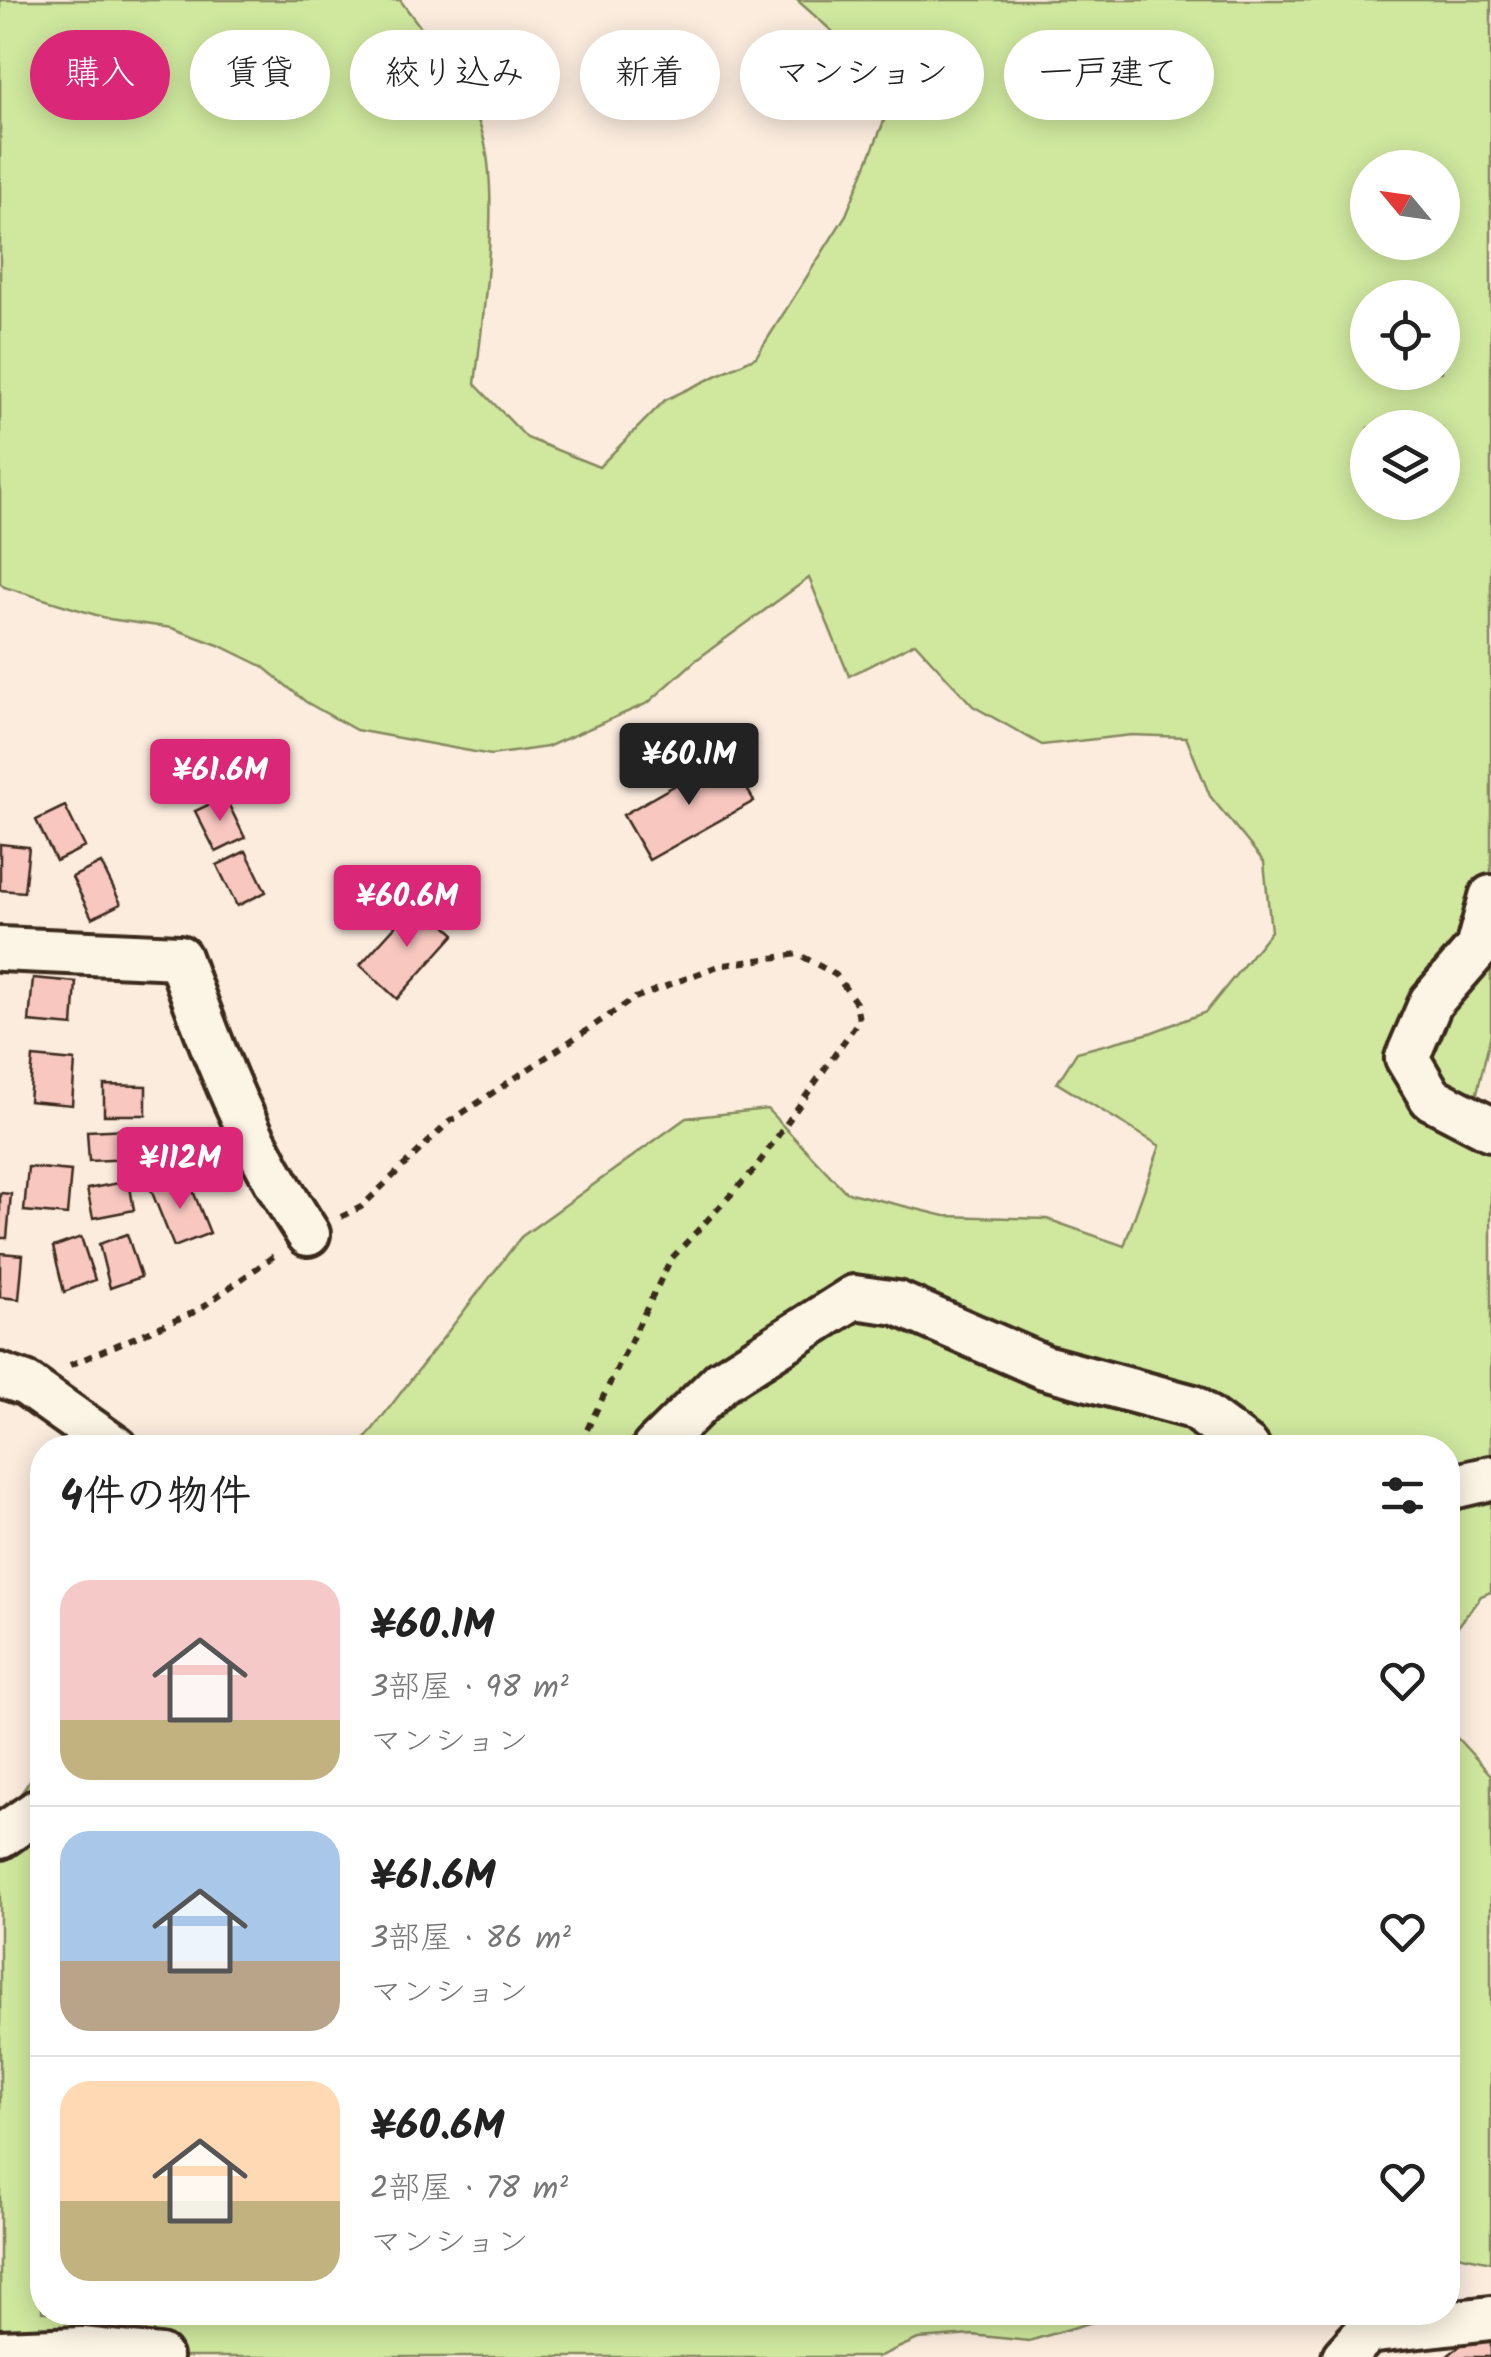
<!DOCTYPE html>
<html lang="ja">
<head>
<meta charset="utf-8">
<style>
  body { margin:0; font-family:Kalam,"Klee One",sans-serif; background:#f6f6f6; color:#222; height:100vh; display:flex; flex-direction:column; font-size:38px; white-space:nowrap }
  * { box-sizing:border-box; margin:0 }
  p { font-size:32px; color:#767676 }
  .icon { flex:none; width:55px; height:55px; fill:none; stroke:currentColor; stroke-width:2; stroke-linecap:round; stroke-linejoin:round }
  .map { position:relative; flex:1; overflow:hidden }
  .details { position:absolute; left:30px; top:1435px; width:1430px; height:890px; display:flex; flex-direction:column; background:#fff; border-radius:40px; box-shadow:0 5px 25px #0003 }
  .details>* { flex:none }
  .guide { position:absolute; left:30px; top:30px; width:1432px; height:90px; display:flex; gap:20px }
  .needle { width:65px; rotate:299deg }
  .tools { position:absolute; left:1350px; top:150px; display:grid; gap:20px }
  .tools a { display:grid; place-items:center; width:110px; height:110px; border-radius:50%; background:#fff; box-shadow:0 5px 25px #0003; font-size:50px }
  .price { position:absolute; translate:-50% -85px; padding:0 22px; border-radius:10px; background:#db2777; color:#fff; font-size:32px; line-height:65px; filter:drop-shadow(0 2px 5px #0008) }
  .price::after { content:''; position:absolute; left:50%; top:60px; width:30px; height:22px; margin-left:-15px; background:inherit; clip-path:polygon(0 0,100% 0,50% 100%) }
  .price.current { background:#222; color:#fff }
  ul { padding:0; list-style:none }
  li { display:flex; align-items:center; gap:30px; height:250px; padding:0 30px }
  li+li { border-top:2px solid #e0e0e0 }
  li span { display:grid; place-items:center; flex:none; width:280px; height:200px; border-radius:30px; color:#555 }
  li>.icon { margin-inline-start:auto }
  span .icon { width:120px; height:120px; fill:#fffc; stroke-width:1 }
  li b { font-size:42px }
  h2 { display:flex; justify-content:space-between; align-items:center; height:120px; padding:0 30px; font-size:42px }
  .chip { padding:0 35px; border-radius:45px; background:#fff; box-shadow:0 5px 25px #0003; font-size:35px; line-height:90px }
  .chip.current { background:#db2777; color:#fff }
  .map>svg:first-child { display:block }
</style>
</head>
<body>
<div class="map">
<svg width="1491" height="2357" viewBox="0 0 1491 2357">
  <rect width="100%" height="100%" fill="#fbecde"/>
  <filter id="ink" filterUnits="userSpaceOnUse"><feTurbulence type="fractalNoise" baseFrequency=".01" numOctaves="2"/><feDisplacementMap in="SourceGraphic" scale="20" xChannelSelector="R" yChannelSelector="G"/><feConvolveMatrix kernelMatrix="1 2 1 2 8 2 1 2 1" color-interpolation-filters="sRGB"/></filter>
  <g filter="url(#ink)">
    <path fill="#cfe89e" stroke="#85895e" stroke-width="2.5" fill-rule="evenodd" d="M0 0H400C429 39 461 78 479 123 503 185 483 317 475 384L527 438 599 467 665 400 756 357 846 215 897 89 797 0H1491V1034L1475 1101 1491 1135V1592L1481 1596 1448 1640V1448L359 1447 521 1237 686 1118 767 1109 846 1192 945 1216 1047 1219 1124 1246 1160 1146 1057 1083 1077 1052 1150 1033 1206 1012 1271 931 1264 862 1210 796 1186 737 1132 735 1042 745 973 706 915 643 849 676 809 578 696 660 648 703 547 747 491 755 356 730 306 702 262 666 221 646 172 628 109 619 4 587 0 583ZM1368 168H1442V242H1368ZM1368 298H1442V372H1368ZM1368 428H1442V502H1368Z
      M1448 1728 1491 1775V2262L1448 2253Z
      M42 1763V2312L1109 2313 1096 2321 1029 2341 972 2335 918 2339 878 2357H0V1824Z"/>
    <path fill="#f7c7c0" stroke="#3b2a1e" stroke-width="2.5" d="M201 741 221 783 192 797 172 756Z
      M728 755 754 801 649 860 623 815Z
      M225 797 245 838 216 852 195 811Z
      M65 806 85 847 56 861 36 820Z
      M0 844 29 847 24 892 0 890Z
      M246 851 266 892 237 906 217 865Z
      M101 863 121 904 92 918 72 877Z
      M418 901 455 934 397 999 360 965Z
      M33 978 76 982 73 1026 29 1022Z
      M33 1057 75 1061 72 1105 29 1101Z
      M104 1085 146 1086V1115H104Z
      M129 1129 130 1159 89 1161 87 1131Z
      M28 1167 71 1171 67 1215 24 1211Z
      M187 1176 210 1233 174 1247 151 1190Z
      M129 1181 134 1210 93 1218 87 1189Z
      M0 1193 11 1194 7 1238H0Z
      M127 1234 141 1277 110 1288 99 1244Z
      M81 1237 95 1280 64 1292 53 1247Z
      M0 1253 23 1255 19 1299 0 1297Z
      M1481 2329 1491 2341V2357H1446Z"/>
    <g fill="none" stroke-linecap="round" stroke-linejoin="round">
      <g stroke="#3b2a1e" stroke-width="50">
        <path id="minor" d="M1491 897 1477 949 1431 1002 1407 1058 1431 1098 1491 1129
          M0 949 179 957C215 1058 248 1143 308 1234
          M0 1375 26 1384 116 1448
          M654 1448 722 1381 854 1297 897 1303 1044 1367 1193 1407 1248 1448
          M1448 1488 1491 1478
          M0 1837 42 1808
          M0 2352 81 2349 160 2357
          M1344 2357 1367 2332 1491 2318"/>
      </g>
      <path stroke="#3b2a1e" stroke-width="6" stroke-dasharray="8 8" stroke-linecap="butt" d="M341 1217 361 1207 449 1122 635 998 718 966 798 954 836 975 856 1003 859 1020 754 1170 671 1259 578 1448
        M70 1365 197 1311 278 1253"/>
      <use href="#minor" stroke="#fcf5e5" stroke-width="42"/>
    </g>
  </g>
</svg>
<div class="tools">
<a><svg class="needle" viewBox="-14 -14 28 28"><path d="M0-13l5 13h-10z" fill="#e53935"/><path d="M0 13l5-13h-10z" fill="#767676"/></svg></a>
<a><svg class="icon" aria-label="locate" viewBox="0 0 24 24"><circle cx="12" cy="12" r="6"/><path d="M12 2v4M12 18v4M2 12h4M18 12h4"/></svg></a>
<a><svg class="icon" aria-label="layers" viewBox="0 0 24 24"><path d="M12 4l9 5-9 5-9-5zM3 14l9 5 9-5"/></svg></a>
</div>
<b class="price current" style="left:689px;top:808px">¥60.1M</b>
<b class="price" style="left:220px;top:824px">¥61.6M</b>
<b class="price" style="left:407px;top:950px">¥60.6M</b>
<b class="price" style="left:180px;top:1212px">¥112M</b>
<div class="guide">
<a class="chip current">購入</a>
<a class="chip">賃貸</a>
<a class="chip">絞り込み</a>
<a class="chip">新着</a>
<a class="chip">マンション</a>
<a class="chip">一戸建て</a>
</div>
<section class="details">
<h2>4件の物件<svg class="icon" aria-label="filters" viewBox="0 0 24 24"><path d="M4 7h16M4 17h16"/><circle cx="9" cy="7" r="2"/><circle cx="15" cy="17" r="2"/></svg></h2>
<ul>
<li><span style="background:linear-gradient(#f6c9c9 70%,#c2b280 0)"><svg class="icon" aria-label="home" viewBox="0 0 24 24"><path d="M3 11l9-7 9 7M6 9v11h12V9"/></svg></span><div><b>¥60.1M</b><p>3部屋 · 98 m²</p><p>マンション</p></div><svg class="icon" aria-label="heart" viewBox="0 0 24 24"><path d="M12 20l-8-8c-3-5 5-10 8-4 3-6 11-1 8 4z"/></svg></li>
<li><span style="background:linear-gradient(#a9c7e8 65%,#b9a48a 0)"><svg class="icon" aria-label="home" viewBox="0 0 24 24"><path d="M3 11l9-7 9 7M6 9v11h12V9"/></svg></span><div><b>¥61.6M</b><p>3部屋 · 86 m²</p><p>マンション</p></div><svg class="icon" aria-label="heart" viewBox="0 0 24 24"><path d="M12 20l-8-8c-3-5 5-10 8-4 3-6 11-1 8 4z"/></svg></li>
<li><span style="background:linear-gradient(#ffd9b3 60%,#c2b280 0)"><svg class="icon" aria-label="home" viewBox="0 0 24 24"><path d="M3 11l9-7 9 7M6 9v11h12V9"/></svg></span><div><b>¥60.6M</b><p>2部屋 · 78 m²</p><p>マンション</p></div><svg class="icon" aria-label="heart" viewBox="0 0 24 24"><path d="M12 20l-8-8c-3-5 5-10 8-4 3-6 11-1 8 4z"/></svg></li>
</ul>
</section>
</div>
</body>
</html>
